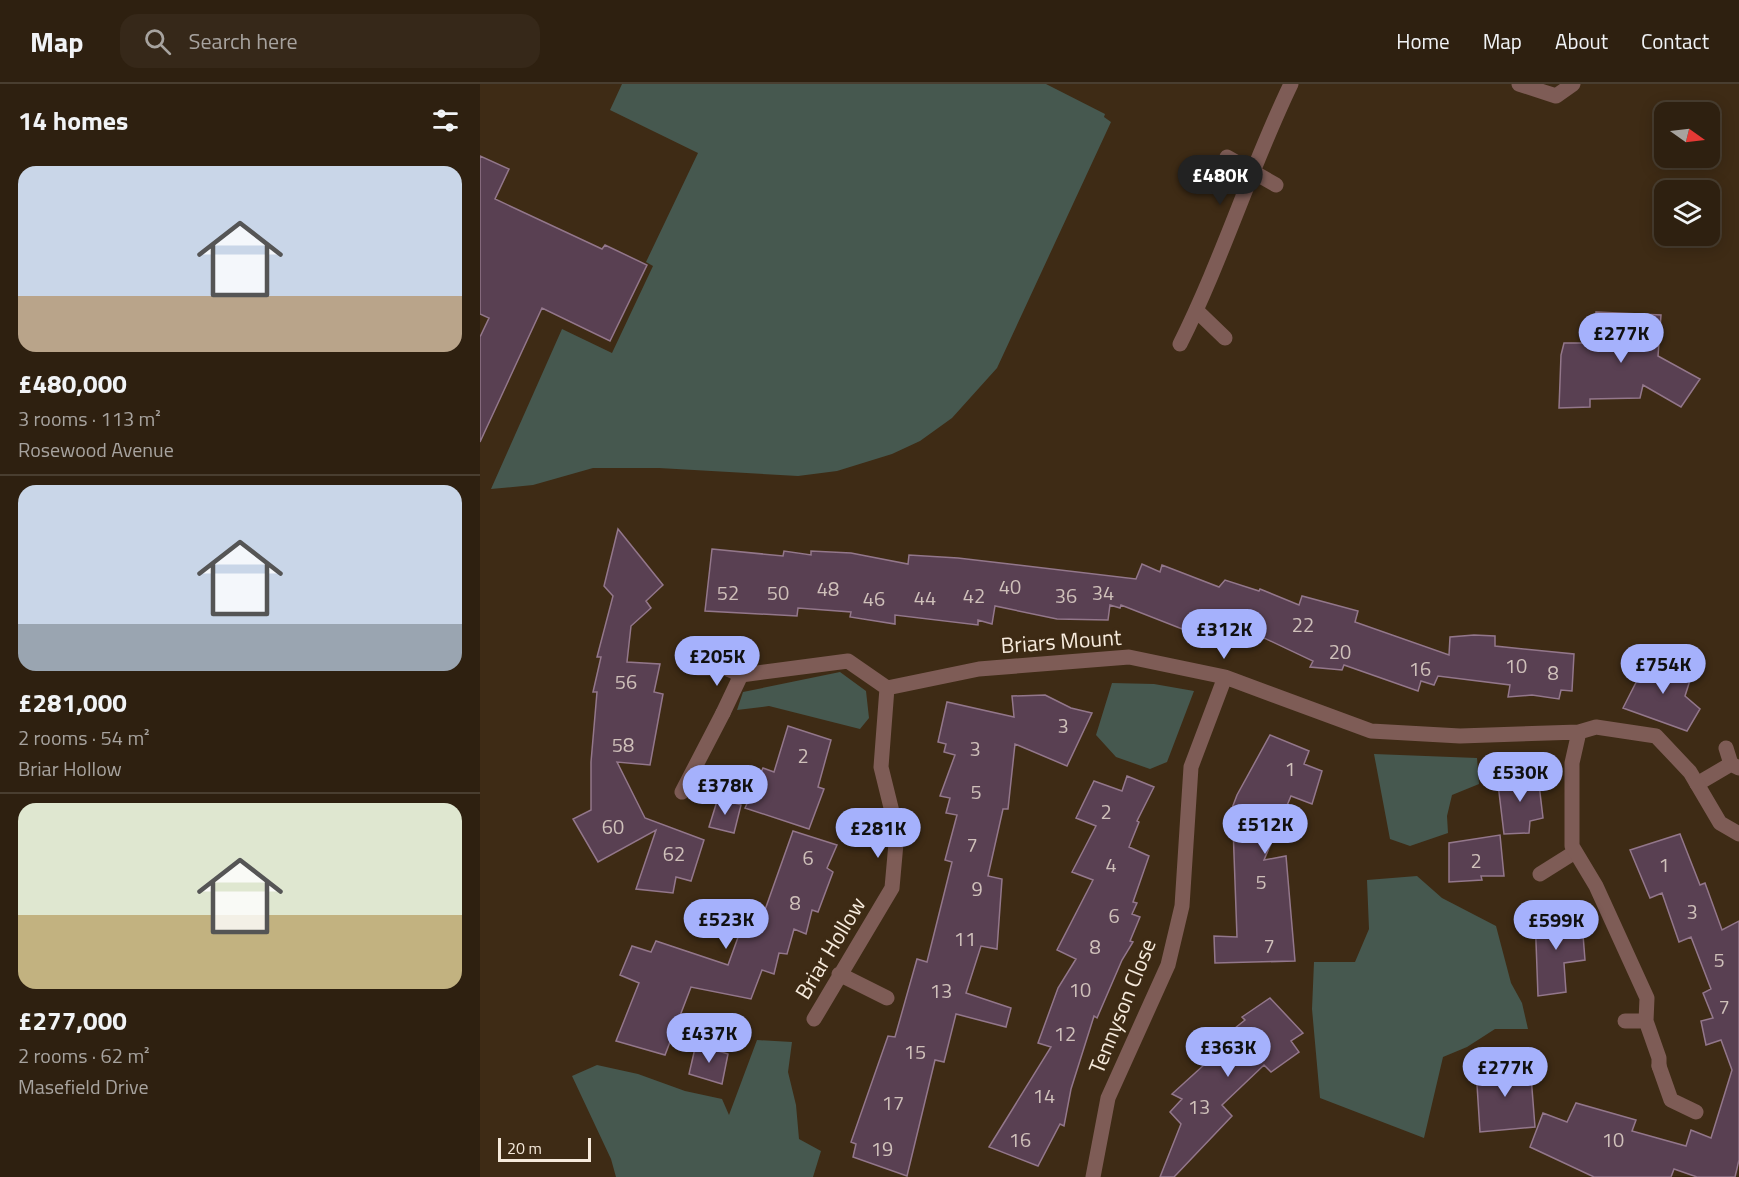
<!DOCTYPE html>
<html lang="en">
<head>
<meta charset="utf-8">
<style>
  body { margin:0; font-family:"Titillium Web",sans-serif; background:#362819; color:#f1f3f6; height:100vh; display:flex; flex-direction:column; font-size:22px; white-space:nowrap }
  * { box-sizing:border-box; margin:0 }
  p { font-size:20px; color:#a7a39f }
  .icon { flex:none; width:33px; height:33px; fill:none; stroke:currentColor; stroke-width:2; stroke-linecap:round; stroke-linejoin:round }
  .map { position:relative; flex:1; overflow:hidden }
  .side { display:flex; flex-direction:column; background:#2e2010; width:480px }
  .side>* { flex:none }
  .needle { width:39px; rotate:104deg }
  .fabs { position:absolute; left:1174px; top:18px; display:grid; gap:12px }
  .fabs a { display:grid; place-items:center; width:66px; height:66px; border-radius:12px; background:#2e2010; box-shadow:0 3px 15px #0003,0 0 0 2px #493e30; font-size:30px }
  .scale { position:absolute; left:18px; bottom:15px; width:93px; box-sizing:border-box; padding-left:6px; border:3px solid #f6eadc; border-top:0; font-size:16px; line-height:21px; white-space:nowrap; color:#f6eadc; -webkit-text-stroke:4px #3e2b15; paint-order:stroke }
  .price { position:absolute; translate:-50% -51px; padding:0 14px; border-radius:21px; background:#a5b1fc; color:#111; font-size:20px; line-height:39px; filter:drop-shadow(0 2px 3px #0008) }
  .price::after { content:''; position:absolute; left:50%; top:36px; width:18px; height:14px; margin-left:-9px; background:inherit; clip-path:polygon(0 0,100% 0,50% 100%) }
  .price.current { background:#222; color:#fff }
  ul { padding:0; list-style:none }
  li { display:grid; align-content:center; gap:12px; height:318px; padding:0 18px }
  li+li { border-top:2px solid #493e30 }
  li span { display:grid; place-items:center; height:186px; border-radius:18px; color:#555 }
  li>.icon { margin-inline-start:auto }
  span .icon { width:108px; height:108px; fill:#fffc; stroke-width:1 }
  li b { font-size:26px }
  h2 { display:flex; justify-content:space-between; align-items:center; height:72px; padding:0 18px; font-size:26px }
  header { display:flex; align-items:center; gap:36px; box-sizing:border-box; height:84px; padding:0 30px; background:#2e2010; border-bottom:2px solid #493e30 }
  header strong { font-size:28px }
  nav { display:flex; gap:33px; margin-inline-start:auto; font-size:21px }
  .search { width:420px; height:54px; background:#362819; display:flex; align-items:center; gap:15px; box-sizing:border-box; padding:0 21px; border-radius:18px; color:#a7a39f; font-size:22px }
  main { display:flex; flex:1; min-height:0 }
  .map>svg:first-child { display:block }
</style>
</head>
<body>
<header>
<strong>Map</strong>
<div class="search"><svg class="icon" aria-label="search" viewBox="0 0 24 24"><circle cx="10" cy="10" r="6"/><path d="M15 15l6 6"/></svg>Search here</div>
<nav><a>Home</a><a>Map</a><a>About</a><a>Contact</a></nav>
</header>
<main>
<section class="side">
<h2>14 homes<svg class="icon" aria-label="filters" viewBox="0 0 24 24"><path d="M4 7h16M4 17h16"/><circle cx="9" cy="7" r="2"/><circle cx="15" cy="17" r="2"/></svg></h2>
<ul>
<li><span style="background:linear-gradient(#c9d6e8 70%,#b9a48a 0)"><svg class="icon" aria-label="home" viewBox="0 0 24 24"><path d="M3 11l9-7 9 7M6 9v11h12V9"/></svg></span><div><b>£480,000</b><p>3 rooms · 113 m²</p><p>Rosewood Avenue</p></div></li>
<li><span style="background:linear-gradient(#c9d6e8 75%,#9aa5b1 0)"><svg class="icon" aria-label="home" viewBox="0 0 24 24"><path d="M3 11l9-7 9 7M6 9v11h12V9"/></svg></span><div><b>£281,000</b><p>2 rooms · 54 m²</p><p>Briar Hollow</p></div></li>
<li><span style="background:linear-gradient(#dfe7d0 60%,#c2b280 0)"><svg class="icon" aria-label="home" viewBox="0 0 24 24"><path d="M3 11l9-7 9 7M6 9v11h12V9"/></svg></span><div><b>£277,000</b><p>2 rooms · 62 m²</p><p>Masefield Drive</p></div></li>
</ul>
</section>
<div class="map">
<svg width="1259" height="1093" viewBox="0 0 1259 1093">
  <rect width="100%" height="100%" fill="#3e2b15"/>
  <path fill="#46584f" d="M142 0H566L625 30 624 33 631 38 517 284 472 334 440 357 412 370 357 387 318 392 179 384H113L53 401 11 405 82 245 132 269 173 182 166 178 218 69 130 26Z
    M360 588 386 607 389 634 380 645 289 622 257 626 263 608Z
    M632 599 674 600 714 607 687 678 670 685 636 673 616 651Z
    M894 670 997 674 999 700 972 711 967 732 968 749 930 762 910 755Z
    M937 792 962 814 1016 842 1031 899 1042 919 1048 945H1015L987 963 963 973 944 1054 840 1014 832 925 834 878H875L889 845 887 796Z
    M277 956 312 958 308 988 316 1021 319 1055 341 1067 333 1093H136L131 1075 92 992 117 981 158 990 205 1007 242 1015 249 1031Z"/>
  <path fill="#594052" stroke="#93778b" stroke-width="1.5" d="M0 72 29 85 15 115 122 165 125 161 167 181 130 257 62 224 0 358V253L9 234 0 230Z
    M1116 228 1181 231 1178 272 1220 295 1201 323 1163 301 1160 314 1110 315V323L1079 324 1081 271 1084 259H1115Z
    M138 445 183 501 166 517 171 524 151 542 147 578 180 580 174 608 183 610 170 681 137 678 165 734 224 756 211 797 196 793 193 809 156 805 176 746 118 778 93 735 111 726V678L117 608H113L121 573H117L133 512 124 502Z
    M232 465 303 472 304 467 331 471V467L371 469 428 480 429 471 478 474 656 495 662 480 680 488 682 481 739 503 745 496 779 507 780 505 819 521 822 512 878 527 875 538 969 571 970 553 994 551 1015 552V562L1094 570 1092 607 1081 606 1079 615 1052 611 1028 613 1030 601 958 592 954 601 941 597 938 607 864 581 862 586 830 583 833 577 750 538 743 561 641 521 640 524 630 521 628 536 577 535 515 522 512 540 498 536V541L415 531V540L370 533 371 528 318 524 317 532 225 527Z
    M1170 571 1211 593 1205 612 1220 625 1207 647 1143 624Z
    M565 611 591 624 612 629 587 682 535 660 528 725H523L508 792 522 795 517 865 501 862 486 909 531 924 526 943 476 930 464 978 455 976 427 1092 373 1073 376 1060 371 1058 408 952 415 953 437 875 447 878 472 778 465 776 477 731 466 729 470 714 460 712 475 671 464 668 466 660 458 658 467 618 534 633 532 612Z
    M308 642 351 656 338 703 344 705 329 745 265 724 283 684 294 688Z
    M790 651 829 667 824 680 842 687 832 720 811 712 784 776 806 772 815 877 735 879 734 852 757 853 753 743 746 740 757 711Z
    M1028 691 1058 692 1063 734 1050 737 1049 749 1024 750 1018 700 1026 697Z
    M647 692 674 703 657 737 659 738 649 763 669 772 653 818 657 819 652 830 660 833 650 857 653 858 642 876 617 934 614 932 591 1005 584 1042 580 1040 558 1082 509 1063 571 963 558 959 578 904 596 875 577 866 613 796 592 788 616 742 596 734 614 697 642 707Z
    M238 714 261 721 254 749 229 743Z
    M313 747 357 761 347 784 353 788 338 828 332 826 326 850 314 845 307 870 299 869 294 890 282 886 271 915 211 903 185 971 136 957 159 899 140 891 152 862 171 868 176 857 248 881 265 834 280 840Z
    M1200 750 1220 801 1225 799 1242 846 1259 837V1076L1255 1093H1217L1194 1085 1191 1093H1114L1050 1063 1063 1029 1087 1038 1096 1019 1156 1036 1152 1047 1206 1062 1211 1046 1231 1054 1252 986 1241 956 1226 961 1221 937 1233 934 1223 909 1231 905 1211 853 1199 858 1182 809 1170 814 1150 766Z
    M1020 751 1024 792H1001L1002 796 969 798V759Z
    M1079 828 1084 841 1102 838 1105 876 1084 879 1086 908 1058 912 1055 831Z
    M790 914 823 949 811 957 819 968 791 988 784 981 742 1021 752 1032 694 1093H680L701 1040 690 1028 702 1015 692 1010 725 980 719 973 765 936 762 933Z
    M216 960 248 970 242 1000 209 990Z
    M1050 979 1055 1043 1000 1048 996 985Z"/>
  <g fill="none" stroke-linecap="round" stroke-linejoin="round">
    <path stroke="#7e5c56" stroke-width="15" d="M1039 0 1076 12 1093 0
      M1246 664 1251 680
      M1217 700 1251 680 1259 684
      M202 708 243 629
      M1060 790 1095 768
      M1179 982 1191 1016 1216 1028"/>
    <path stroke="#7e5c56" stroke-width="15" d="M747 73 796 101
      M717 227 745 254
      M700 260C742 176 770 85 811 0
      M218 584H245L261 591 368 577 407 604 499 585 649 573 745 593 891 647 980 652 1099 648 1116 643 1176 652 1210 688 1240 739 1259 750
      M243 629 261 591
      M1099 648 1092 679V762L1116 802 1167 914 1166 937 1179 974V982
      M359 890 407 914
      M334 935 412 804 417 748 401 683 407 604
      M1145 937H1166
      M613 1093 628 1014 688 881 702 822 711 683 745 593"/>
  </g>
  <g text-anchor="middle" dominant-baseline="central" stroke-width="6" stroke-linejoin="round" paint-order="stroke">
    <g font-size="20" fill="#cfc0ba">
      <text x="530" y="502">40</text>
      <text x="348" y="504">48</text>
      <text x="248" y="508">52</text>
      <text x="298" y="508">50</text>
      <text x="623" y="508">34</text>
      <text x="494" y="511">42</text>
      <text x="586" y="511">36</text>
      <text x="445" y="513">44</text>
      <text x="394" y="514">46</text>
      <text x="823" y="540">22</text>
      <text x="860" y="567">20</text>
      <text x="1036" y="581">10</text>
      <text x="940" y="584">16</text>
      <text x="1073" y="588">8</text>
      <text x="146" y="597">56</text>
      <text x="583" y="641">3</text>
      <text x="143" y="660">58</text>
      <text x="495" y="664">3</text>
      <text x="323" y="671">2</text>
      <text x="810" y="684">1</text>
      <text x="496" y="707">5</text>
      <text x="626" y="727">2</text>
      <text x="133" y="742">60</text>
      <text x="492" y="760">7</text>
      <text x="194" y="769">62</text>
      <text x="328" y="773">6</text>
      <text x="996" y="776">2</text>
      <text x="631" y="780">4</text>
      <text x="1184" y="780">1</text>
      <text x="781" y="797">5</text>
      <text x="497" y="804">9</text>
      <text x="315" y="818">8</text>
      <text x="1212" y="827">3</text>
      <text x="634" y="831">6</text>
      <text x="485" y="854">11</text>
      <text x="789" y="861">7</text>
      <text x="615" y="862">8</text>
      <text x="1239" y="875">5</text>
      <text x="600" y="905">10</text>
      <text x="461" y="906">13</text>
      <text x="1244" y="922">7</text>
      <text x="585" y="949">12</text>
      <text x="435" y="967">15</text>
      <text x="564" y="1011">14</text>
      <text x="413" y="1018">17</text>
      <text x="719" y="1022">13</text>
      <text x="540" y="1055">16</text>
      <text x="1133" y="1055">10</text>
      <text x="402" y="1064">19</text>
    </g>
    <g font-size="22" fill="#f6eadc" stroke="#3e2b15">
      <text transform="translate(581 557) rotate(-4)">Briars Mount</text>
      <text transform="translate(350 864) rotate(-59)">Briar Hollow</text>
      <text transform="translate(642 922) rotate(-68)">Tennyson Close</text>
    </g>
  </g>
</svg>
<div class="fabs">
<a><svg class="needle" viewBox="-14 -14 28 28"><path d="M0-13l5 13h-10z" fill="#e53935"/><path d="M0 13l5-13h-10z" fill="#a7a39f"/></svg></a>
<a><svg class="icon" aria-label="layers" viewBox="0 0 24 24"><path d="M12 4l9 5-9 5-9-5zM3 14l9 5 9-5"/></svg></a>
</div>
<div class="scale">20 m</div>
<b class="price current" style="left:740px;top:122px">£480K</b>
<b class="price" style="left:1141px;top:280px">£277K</b>
<b class="price" style="left:744px;top:576px">£312K</b>
<b class="price" style="left:237px;top:603px">£205K</b>
<b class="price" style="left:1183px;top:611px">£754K</b>
<b class="price" style="left:1040px;top:719px">£530K</b>
<b class="price" style="left:245px;top:732px">£378K</b>
<b class="price" style="left:785px;top:771px">£512K</b>
<b class="price" style="left:398px;top:775px">£281K</b>
<b class="price" style="left:246px;top:866px">£523K</b>
<b class="price" style="left:1076px;top:867px">£599K</b>
<b class="price" style="left:229px;top:980px">£437K</b>
<b class="price" style="left:748px;top:994px">£363K</b>
<b class="price" style="left:1025px;top:1014px">£277K</b>
</div>
</main>
</body>
</html>
